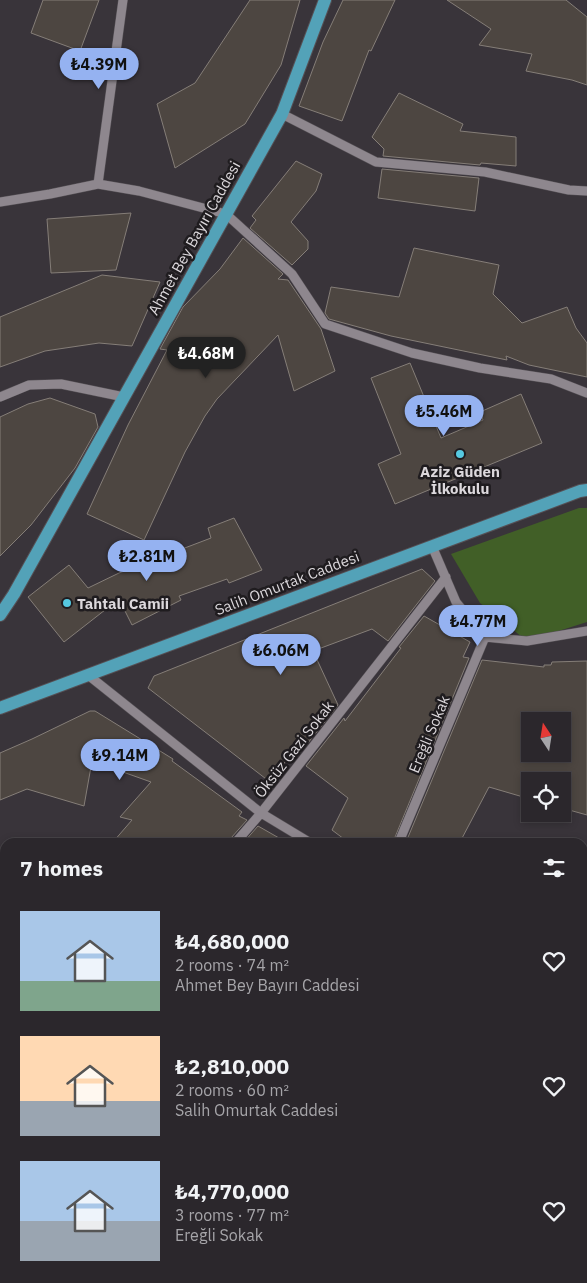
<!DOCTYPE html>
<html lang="en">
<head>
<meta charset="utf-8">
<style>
  body { margin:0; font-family:"IBM Plex Sans",sans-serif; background:#373338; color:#f1f3f6; height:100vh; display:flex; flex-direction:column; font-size:19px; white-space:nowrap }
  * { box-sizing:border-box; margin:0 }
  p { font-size:16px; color:#a6a5a9 }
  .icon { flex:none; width:28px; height:28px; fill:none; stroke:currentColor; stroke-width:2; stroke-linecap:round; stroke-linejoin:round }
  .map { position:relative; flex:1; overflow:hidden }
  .details { position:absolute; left:0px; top:838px; width:588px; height:446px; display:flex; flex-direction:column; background:#2b272c; border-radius:15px 15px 0 0; box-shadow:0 2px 8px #0003,0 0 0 1px #474448 }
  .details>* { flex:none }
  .needle { width:32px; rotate:348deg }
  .tools { position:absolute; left:521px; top:712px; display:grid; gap:10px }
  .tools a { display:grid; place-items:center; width:50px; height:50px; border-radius:0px; background:#2b272c; box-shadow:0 2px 8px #0003,0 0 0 1px #474448; font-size:25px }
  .price { position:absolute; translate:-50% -42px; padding:0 11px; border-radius:18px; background:#95b2f1; color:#111; font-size:16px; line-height:32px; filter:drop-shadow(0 1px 2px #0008) }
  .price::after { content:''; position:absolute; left:50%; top:30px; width:15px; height:11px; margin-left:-8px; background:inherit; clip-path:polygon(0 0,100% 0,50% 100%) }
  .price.current { background:#222; color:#fff }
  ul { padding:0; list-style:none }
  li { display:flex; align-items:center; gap:15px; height:125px; padding:0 20px }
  li span { display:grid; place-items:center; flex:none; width:140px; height:100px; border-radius:0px; color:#555 }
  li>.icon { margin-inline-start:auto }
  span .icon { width:60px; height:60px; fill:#fffc; stroke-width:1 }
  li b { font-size:21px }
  h2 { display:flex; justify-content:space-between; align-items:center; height:60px; padding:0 20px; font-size:21px }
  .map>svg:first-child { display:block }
</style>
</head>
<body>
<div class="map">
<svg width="587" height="1283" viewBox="0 0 587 1283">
  <rect width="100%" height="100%" fill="#39343a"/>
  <path fill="#415f27" d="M579 508H587V622L527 641 480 603 451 554Z"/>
  <path fill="#4d4641" stroke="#857e78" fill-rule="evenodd" d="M43 0H99L80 51 31 33Z
    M250 0H300L281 65 245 124 175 168 157 104 195 83Z
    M343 0H395L371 51 369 50 342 121 299 106 323 42Z
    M447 0H566L587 17V85L572 80 526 71 532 54 479 45 491 29Z
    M399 93 463 124 460 131 516 137V166L481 163 480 165 383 156 384 149 372 137Z
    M296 161 322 174 316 191 291 222 308 241V249L292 265 250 228 256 220 252 216Z
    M382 169 479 178 475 211 378 198Z
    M131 213 116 270 51 273 47 219Z
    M243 238 283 274 278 279 288 280 290 283 321 329 335 371 294 391 278 335 217 399 205 416 185 452 144 540 87 514 128 425 167 350 160 349 183 307 220 269Z
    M414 248 499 265 493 294 522 323 567 307 576 328 587 343V377L529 365 506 356 507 360 391 336 329 319 325 313 331 287 399 297Z
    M102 275 160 282 132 346 99 343 45 351 0 367V317Z
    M410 363 441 438 483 420 480 412 521 394 542 443 395 504 378 464 401 454 371 378Z
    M50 398 95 414 98 427 75 468 31 525 0 556V417L28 404Z
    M234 518 262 570 229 583 227 579 179 596 181 600 132 625 119 599 64 642 28 597 69 565 88 588 119 573 211 538 208 528Z
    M422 569 435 581 388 641 372 629 313 651 338 705 296 758 291 754 270 782 148 688 154 676Z
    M424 616 470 642 463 657 469 658 393 842H348L332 830 348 798 306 766 344 718 345 721 401 648 399 647Z
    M482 660 544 667V665H551L552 662 587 661V815L562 808V781H530V799L489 787 460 842H406ZM530 721H562V754H530Z
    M90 711H95L173 759 172 761 242 812 239 816 247 820 231 838 230 842H113L132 820 120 817 151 782 92 761 84 806 27 789 0 800V753L32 739Z
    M258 826 286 842H244Z"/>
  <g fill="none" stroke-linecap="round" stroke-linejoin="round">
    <g stroke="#555055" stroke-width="10">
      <path id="minor" d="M282 114 376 162 485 172 569 190 587 191
        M98 184 123 0
        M0 202 50 194 98 184 139 191 226 214 292 274 325 324 412 353 480 368 551 379 587 393
        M0 397 29 385 61 384 124 397
        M432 546 456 602 485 637 527 641 587 631
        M88 675 261 813 309 842
        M236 842 261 813 446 577
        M399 842 485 637
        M582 992 587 994
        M0 1141 5 1136
        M582 1236 587 1237
        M540 1279 541 1283
        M216 1283 217 1279"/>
    </g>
    <g stroke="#555055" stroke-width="14">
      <path id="major" d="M0 615 14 594 282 114 325 0
        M0 708 580 491 587 490"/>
    </g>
    <use href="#minor" stroke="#8e878e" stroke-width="9"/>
    <use href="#major" stroke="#53a2b8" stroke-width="12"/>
  </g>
  <g fill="#56c9e1" stroke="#1f1c1f" stroke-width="2">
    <circle cx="460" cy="454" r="5"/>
    <circle cx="67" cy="603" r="5"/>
  </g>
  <g text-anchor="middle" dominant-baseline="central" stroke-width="5" stroke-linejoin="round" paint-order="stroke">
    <g font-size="15" fill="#dcd8dc" stroke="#1f1c1f">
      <text transform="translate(194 238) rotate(-61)">Ahmet Bey Bayırı Caddesi</text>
      <text transform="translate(287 583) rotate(-21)">Salih Omurtak Caddesi</text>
      <text transform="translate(429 734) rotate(-67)">Ereğli Sokak</text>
      <text transform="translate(294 749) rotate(-52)">Öksüz Gazi Sokak</text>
    </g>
    <g font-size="15" font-weight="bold" fill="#dcd8dc" stroke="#1f1c1f">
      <text x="460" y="471">Aziz Güden<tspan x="460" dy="17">İlkokulu</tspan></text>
      <text x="77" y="603" text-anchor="start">Tahtalı Camii</text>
    </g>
  </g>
</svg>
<div class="tools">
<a><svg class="needle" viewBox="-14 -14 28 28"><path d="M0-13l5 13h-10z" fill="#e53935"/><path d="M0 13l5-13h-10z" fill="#a6a5a9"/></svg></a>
<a><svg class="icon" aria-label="locate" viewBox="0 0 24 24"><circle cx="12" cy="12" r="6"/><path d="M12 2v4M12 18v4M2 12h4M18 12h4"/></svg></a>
</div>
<b class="price" style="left:99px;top:90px">₺4.39M</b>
<b class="price current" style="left:206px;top:379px">₺4.68M</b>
<b class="price" style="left:444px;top:437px">₺5.46M</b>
<b class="price" style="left:147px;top:582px">₺2.81M</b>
<b class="price" style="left:478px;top:647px">₺4.77M</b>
<b class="price" style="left:281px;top:676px">₺6.06M</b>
<b class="price" style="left:120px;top:781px">₺9.14M</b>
<section class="details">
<h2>7 homes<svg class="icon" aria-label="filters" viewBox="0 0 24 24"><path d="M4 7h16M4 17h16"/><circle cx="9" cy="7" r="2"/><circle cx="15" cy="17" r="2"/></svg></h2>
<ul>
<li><span style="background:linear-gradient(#a9c7e8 70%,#7fa58c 0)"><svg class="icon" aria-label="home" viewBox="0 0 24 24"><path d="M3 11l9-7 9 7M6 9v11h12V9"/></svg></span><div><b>₺4,680,000</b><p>2 rooms · 74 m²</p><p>Ahmet Bey Bayırı Caddesi</p></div><svg class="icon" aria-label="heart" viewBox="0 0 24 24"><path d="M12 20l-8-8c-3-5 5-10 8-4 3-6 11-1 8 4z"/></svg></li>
<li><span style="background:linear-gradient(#ffd9b3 65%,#9aa5b1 0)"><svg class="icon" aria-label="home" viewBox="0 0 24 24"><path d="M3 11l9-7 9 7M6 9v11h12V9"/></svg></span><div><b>₺2,810,000</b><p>2 rooms · 60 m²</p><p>Salih Omurtak Caddesi</p></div><svg class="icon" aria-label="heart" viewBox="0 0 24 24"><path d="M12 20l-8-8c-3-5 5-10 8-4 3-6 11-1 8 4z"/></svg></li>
<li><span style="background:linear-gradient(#a9c7e8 60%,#9aa5b1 0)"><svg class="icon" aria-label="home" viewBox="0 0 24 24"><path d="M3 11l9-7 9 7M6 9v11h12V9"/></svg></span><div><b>₺4,770,000</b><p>3 rooms · 77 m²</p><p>Ereğli Sokak</p></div><svg class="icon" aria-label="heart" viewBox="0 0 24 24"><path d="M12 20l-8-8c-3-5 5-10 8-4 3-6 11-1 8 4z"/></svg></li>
</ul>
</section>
</div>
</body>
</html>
